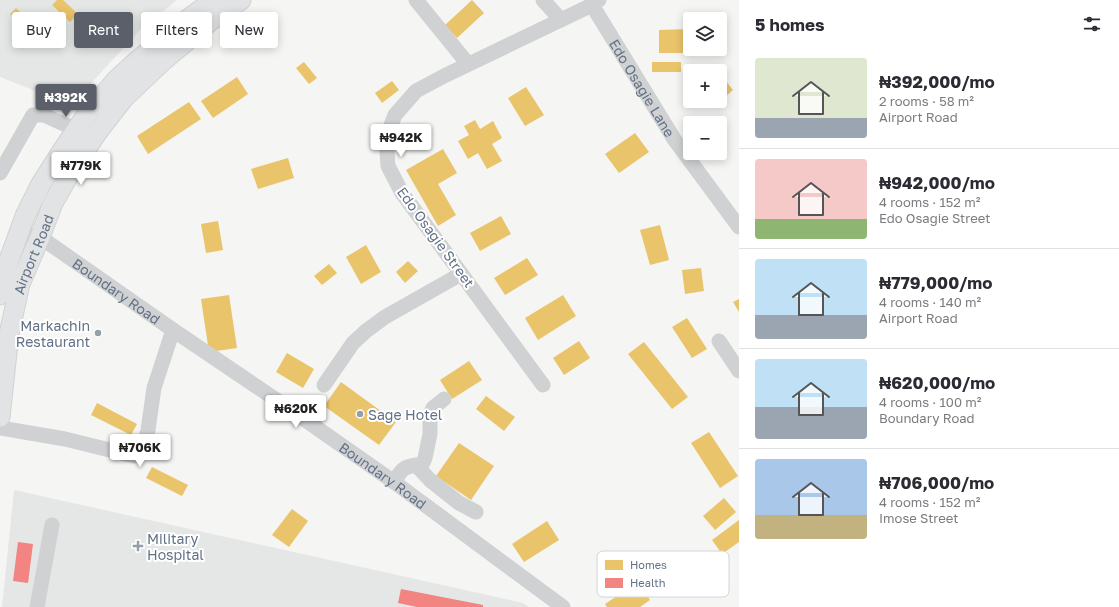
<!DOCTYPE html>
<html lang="en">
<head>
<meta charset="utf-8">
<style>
  body { margin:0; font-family:"Golos Text",sans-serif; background:#f2f2f3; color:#2b2b33; height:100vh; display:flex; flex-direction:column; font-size:15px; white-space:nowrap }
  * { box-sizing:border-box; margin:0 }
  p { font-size:13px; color:#7c7c81 }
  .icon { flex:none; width:22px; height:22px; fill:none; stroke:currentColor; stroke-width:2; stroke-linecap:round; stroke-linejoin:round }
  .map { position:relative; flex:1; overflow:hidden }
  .sheet { display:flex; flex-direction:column; background:#fff; width:380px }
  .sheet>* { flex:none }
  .guide { position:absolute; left:12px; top:12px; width:380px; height:36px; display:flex; gap:8px }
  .fabs { position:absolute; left:683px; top:12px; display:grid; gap:8px }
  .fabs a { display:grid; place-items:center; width:44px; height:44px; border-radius:4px; background:#fff; box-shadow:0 2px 10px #0003; font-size:20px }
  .price { position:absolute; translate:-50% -34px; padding:0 9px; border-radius:4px; background:#fff; color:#222; font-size:13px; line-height:26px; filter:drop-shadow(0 1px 2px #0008) }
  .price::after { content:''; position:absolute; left:50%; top:24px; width:12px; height:9px; margin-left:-6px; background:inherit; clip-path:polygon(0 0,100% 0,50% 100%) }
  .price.selected { background:#5b5f69; color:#fff }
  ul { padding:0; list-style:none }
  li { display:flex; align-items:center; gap:12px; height:100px; padding:0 16px }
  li+li { border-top:1px solid #e1e1e2 }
  li span { display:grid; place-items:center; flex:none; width:112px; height:80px; border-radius:4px; color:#555 }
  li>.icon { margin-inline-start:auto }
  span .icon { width:48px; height:48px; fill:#fffc; stroke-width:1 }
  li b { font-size:17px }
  h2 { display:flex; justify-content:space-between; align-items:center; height:48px; padding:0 16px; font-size:17px }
  .pill { padding:0 14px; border-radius:4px; background:#fff; box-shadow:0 2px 10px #0003; font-size:14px; line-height:36px }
  .pill.selected { background:#5b5f69; color:#fff }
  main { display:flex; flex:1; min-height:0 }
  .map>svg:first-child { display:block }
</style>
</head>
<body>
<main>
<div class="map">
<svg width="739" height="607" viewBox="0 0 739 607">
  <rect width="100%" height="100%" fill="#f5f5f3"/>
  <path fill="#e5e6e6" d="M0 0H177L140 30 71 105 0 77Z
    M14 490 523 603 529 607H2Z"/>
  <path fill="#e9c46a" d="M57 0H63L78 14 70 22 52 5Z
    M472 0 484 13 457 38 445 25Z
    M16 8 29 20 23 26 10 14Z
    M690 29V49H704V53H659V30Z
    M304 62 317 78 309 84 296 68Z
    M652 62H681V72H652Z
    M237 77 248 94 213 118 201 101Z
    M725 80 733 90 720 101V84Z
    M392 81 399 90 382 103 375 93Z
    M526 87 544 115 525 126 508 98Z
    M709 101H720L713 106Z
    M189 102 201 119 148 154 137 136Z
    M475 120 480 129 493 121 502 138 492 144 502 161 487 169 478 153 468 159 458 141 469 135 464 126Z
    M635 133 649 152 619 173 605 154Z
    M443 149 457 173 438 184 456 215 438 226 406 170Z
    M288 158 294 178 258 189 251 169Z
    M501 216 511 234 480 251 470 233Z
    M218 221 223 250 206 253 201 224Z
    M660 225 669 260 650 265 640 230Z
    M366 245 381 272 361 284 346 257Z
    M527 258 538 275 505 295 494 278Z
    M408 261 418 271 405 283 396 272Z
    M329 264 337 273 322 285 314 276Z
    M701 268 704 291 685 294 682 270Z
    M229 295 237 348 209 352 201 299Z
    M563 295 576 316 538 340 525 318Z
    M739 299V312L733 302Z
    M687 318 707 349 692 358 672 327Z
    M579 341 590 358 564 375 553 358Z
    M644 342 688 397 672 409 628 354Z
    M287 353 314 369 303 388 276 372Z
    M469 361 482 380 452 399 440 380Z
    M341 382 396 422 379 445 324 406Z
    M486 396 515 417 504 431 476 409Z
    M97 403 137 424 131 435 91 415Z
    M709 432 738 476 720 488 691 443Z
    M459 443 494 466 471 500 436 476Z
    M152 467 188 485 182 496 146 478Z
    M724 498 736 512 715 530 703 516Z
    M292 509 308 521 289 547 272 535Z
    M739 520V542L722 554 712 540Z
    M547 521 559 540 524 562 512 544Z
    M638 582 650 600 640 607H607L605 604Z"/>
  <path fill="#f28482" d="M18 542 33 544 28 583 13 581Z
    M401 589 483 605V607H417L398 603Z"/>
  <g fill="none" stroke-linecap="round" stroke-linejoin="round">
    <g stroke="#d1d2d3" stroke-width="21">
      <g id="major">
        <path d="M0 295 9 260 25 216 41 184 62 151 87 114 116 80 139 59 181 24 214 0"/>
        <path id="s3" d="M0 417 9 334 20 284 40 237 53 203 73 168 99 130 124 98 163 61 212 20 241 0"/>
      </g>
    </g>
    <g stroke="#d0d1d2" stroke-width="15">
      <path d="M416 0 468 64"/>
      <path d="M543 0 561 20"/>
      <path id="s1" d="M592 5 674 139 739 227"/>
      <path d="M0 173 33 115H44L77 130"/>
      <path id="s2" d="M19 233 40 237 173 330 284 405 394 482 563 607"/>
      <path d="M719 341 739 371"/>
      <path d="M324 385 353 343 366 331 385 317 461 274"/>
      <path d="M543 385 402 193 388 166 386 138 395 115 416 91 444 76 592 5 599 0"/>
      <path d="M0 428 65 439 134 456 143 449 148 430 154 388 173 330"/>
      <path d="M420 469 425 458 430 434V414L433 408 444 399"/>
      <path d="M394 482C401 471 402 467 416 465L430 480 459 503 476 512"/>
      <path d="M37 607 52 525"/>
    </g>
    <use href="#major" stroke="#e2e3e4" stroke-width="19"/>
  </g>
  <g fill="#959fac" stroke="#fff" stroke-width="1.5">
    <circle cx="98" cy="333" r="4"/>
    <circle cx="360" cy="414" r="4"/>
    <path d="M136 540h4v4h4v4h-4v4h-4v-4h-4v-4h4z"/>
  </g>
  <g text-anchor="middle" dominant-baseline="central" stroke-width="4" stroke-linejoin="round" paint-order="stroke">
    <g font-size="14" fill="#627186" stroke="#fff">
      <text stroke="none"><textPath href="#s1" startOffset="97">Edo Osagie Lane</textPath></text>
      <text transform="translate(436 237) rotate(54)">Edo Osagie Street</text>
      <text stroke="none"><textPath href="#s3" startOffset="167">Airport Road</textPath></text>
      <text stroke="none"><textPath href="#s2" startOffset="115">Boundary Road</textPath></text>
      <text stroke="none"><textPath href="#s2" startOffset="439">Boundary Road</textPath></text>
    </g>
    <g font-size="14" fill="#627186" stroke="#fff" text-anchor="start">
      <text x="90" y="325" text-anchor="end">Markachin<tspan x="90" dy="16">Restaurant</tspan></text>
      <text x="368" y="414">Sage Hotel</text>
      <text x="147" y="538">Military<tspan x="147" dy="16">Hospital</tspan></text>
    </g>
  </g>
  <rect x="597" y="551" width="132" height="46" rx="6" fill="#fff" stroke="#d0d4db" stroke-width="1"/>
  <rect x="605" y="560" width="18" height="10" fill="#e9c46a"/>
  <rect x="605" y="578" width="18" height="10" fill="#f28482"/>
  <g font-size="11" fill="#627186">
    <text x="630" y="569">Homes</text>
    <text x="630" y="587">Health</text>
  </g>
</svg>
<div class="fabs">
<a><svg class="icon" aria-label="layers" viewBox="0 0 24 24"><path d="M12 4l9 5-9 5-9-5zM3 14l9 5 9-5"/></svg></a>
<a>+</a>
<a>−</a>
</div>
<b class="price selected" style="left:66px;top:118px">₦392K</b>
<b class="price" style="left:401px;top:158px">₦942K</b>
<b class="price" style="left:81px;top:186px">₦779K</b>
<b class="price" style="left:296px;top:429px">₦620K</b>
<b class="price" style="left:140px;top:468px">₦706K</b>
<div class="guide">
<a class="pill">Buy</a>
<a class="pill selected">Rent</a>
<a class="pill">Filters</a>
<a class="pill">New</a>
</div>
</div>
<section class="sheet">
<h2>5 homes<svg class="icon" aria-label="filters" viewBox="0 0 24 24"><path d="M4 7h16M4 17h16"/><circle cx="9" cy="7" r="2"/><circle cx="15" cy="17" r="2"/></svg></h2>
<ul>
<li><span style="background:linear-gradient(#dfe7d0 75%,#9aa5b1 0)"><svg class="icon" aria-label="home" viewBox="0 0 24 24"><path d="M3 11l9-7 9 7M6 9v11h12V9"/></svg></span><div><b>₦392,000/mo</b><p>2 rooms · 58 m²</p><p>Airport Road</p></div></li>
<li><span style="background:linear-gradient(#f6c9c9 75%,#8fb573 0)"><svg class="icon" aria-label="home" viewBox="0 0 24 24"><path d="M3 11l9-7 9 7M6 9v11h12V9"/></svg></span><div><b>₦942,000/mo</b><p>4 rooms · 152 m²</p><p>Edo Osagie Street</p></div></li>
<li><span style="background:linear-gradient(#bfe0f5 70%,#9aa5b1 0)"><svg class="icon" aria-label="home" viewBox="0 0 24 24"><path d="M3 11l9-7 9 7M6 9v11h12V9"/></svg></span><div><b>₦779,000/mo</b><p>4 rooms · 140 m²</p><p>Airport Road</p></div></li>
<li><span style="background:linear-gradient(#bfe0f5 60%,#9aa5b1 0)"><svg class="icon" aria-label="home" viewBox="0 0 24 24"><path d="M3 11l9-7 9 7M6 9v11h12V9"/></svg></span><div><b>₦620,000/mo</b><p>4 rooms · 100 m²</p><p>Boundary Road</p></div></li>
<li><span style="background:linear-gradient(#a9c7e8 70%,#c2b280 0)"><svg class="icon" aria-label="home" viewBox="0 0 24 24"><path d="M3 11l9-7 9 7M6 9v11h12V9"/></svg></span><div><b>₦706,000/mo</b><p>4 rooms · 152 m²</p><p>Imose Street</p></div></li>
</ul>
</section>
</main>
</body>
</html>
